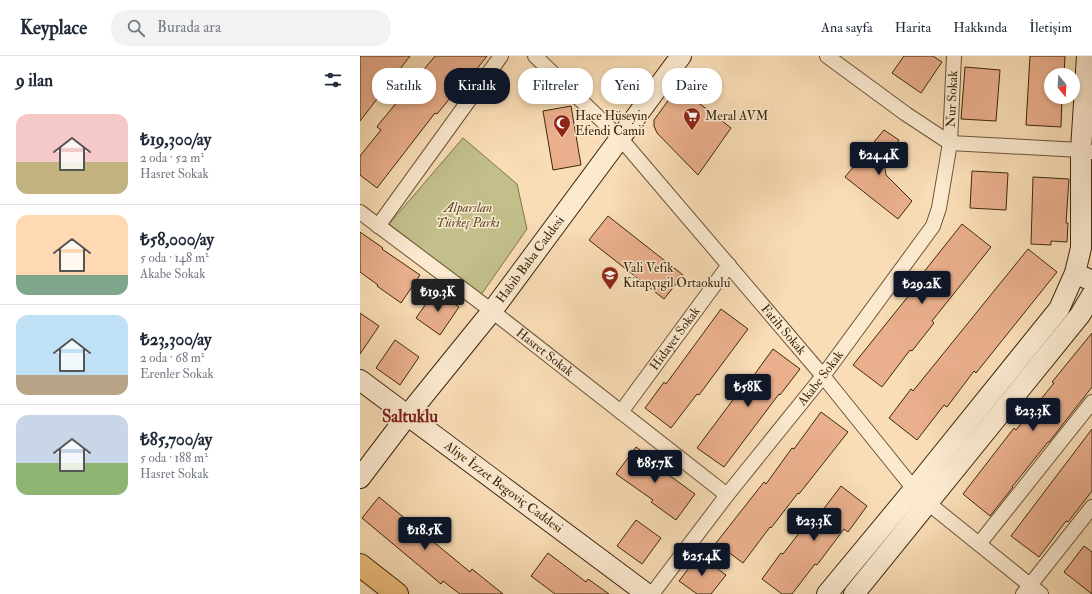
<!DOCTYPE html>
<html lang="tr">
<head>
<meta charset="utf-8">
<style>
  body { margin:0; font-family:"IM FELL Double Pica",serif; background:#f2f2f3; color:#1f2937; height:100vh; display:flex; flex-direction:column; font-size:15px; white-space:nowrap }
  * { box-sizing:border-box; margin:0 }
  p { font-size:13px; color:#747a83 }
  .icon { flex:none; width:22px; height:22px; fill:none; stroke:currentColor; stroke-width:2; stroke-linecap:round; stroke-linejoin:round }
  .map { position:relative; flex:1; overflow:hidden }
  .panel { display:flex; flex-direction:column; background:#fff; width:360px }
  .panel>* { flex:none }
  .guide { position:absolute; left:12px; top:12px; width:380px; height:36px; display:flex; gap:8px }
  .needle { width:26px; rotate:162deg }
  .fabs { position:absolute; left:684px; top:12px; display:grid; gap:8px }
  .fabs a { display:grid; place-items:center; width:36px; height:36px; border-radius:50%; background:#fff; box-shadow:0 2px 6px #0003; font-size:20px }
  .price { position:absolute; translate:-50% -34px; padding:0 9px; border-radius:4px; background:#111827; color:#fff; font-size:13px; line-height:26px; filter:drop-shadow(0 1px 2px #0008) }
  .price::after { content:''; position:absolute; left:50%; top:24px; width:12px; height:9px; margin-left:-6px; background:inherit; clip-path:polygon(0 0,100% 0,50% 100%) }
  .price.active { background:#222; color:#fff }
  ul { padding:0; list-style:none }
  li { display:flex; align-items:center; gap:12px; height:100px; padding:0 16px }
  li+li { border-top:1px solid #e0e1e3 }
  li span { display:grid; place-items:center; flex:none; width:112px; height:80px; border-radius:12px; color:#555 }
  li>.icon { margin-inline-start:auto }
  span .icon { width:48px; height:48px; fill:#fffc; stroke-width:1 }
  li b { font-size:17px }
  h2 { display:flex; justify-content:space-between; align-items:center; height:48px; padding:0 16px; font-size:17px }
  .chip { padding:0 14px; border-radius:16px; background:#fff; box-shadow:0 2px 6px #0003; font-size:14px; line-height:36px }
  .chip.active { background:#111827; color:#fff }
  header { display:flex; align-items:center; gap:24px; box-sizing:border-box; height:56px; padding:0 20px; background:#fff; border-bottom:1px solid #e0e1e3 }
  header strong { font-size:19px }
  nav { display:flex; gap:22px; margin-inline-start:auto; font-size:14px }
  .search { width:280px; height:36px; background:#f2f2f3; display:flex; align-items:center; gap:10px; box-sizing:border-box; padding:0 14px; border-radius:16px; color:#747a83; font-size:15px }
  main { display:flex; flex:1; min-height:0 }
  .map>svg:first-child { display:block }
</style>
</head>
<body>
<header>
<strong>Keyplace</strong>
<div class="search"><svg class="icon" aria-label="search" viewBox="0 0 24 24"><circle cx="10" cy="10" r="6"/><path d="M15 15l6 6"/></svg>Burada ara</div>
<nav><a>Ana sayfa</a><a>Harita</a><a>Hakkında</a><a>İletişim</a></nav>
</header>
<main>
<section class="panel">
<h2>9 ilan<svg class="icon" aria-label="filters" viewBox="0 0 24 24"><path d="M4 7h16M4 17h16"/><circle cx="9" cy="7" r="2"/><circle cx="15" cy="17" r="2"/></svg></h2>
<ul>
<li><span style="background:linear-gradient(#f6c9c9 60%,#c2b280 0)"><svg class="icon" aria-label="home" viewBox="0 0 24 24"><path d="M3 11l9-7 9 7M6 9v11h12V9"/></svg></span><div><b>₺19,300/ay</b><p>2 oda · 52 m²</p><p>Hasret Sokak</p></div></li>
<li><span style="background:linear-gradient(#ffd9b3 75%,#7fa58c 0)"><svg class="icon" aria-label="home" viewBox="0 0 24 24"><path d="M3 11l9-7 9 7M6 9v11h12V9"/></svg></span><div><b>₺58,000/ay</b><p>5 oda · 148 m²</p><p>Akabe Sokak</p></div></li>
<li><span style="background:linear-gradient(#bfe0f5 75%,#b9a48a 0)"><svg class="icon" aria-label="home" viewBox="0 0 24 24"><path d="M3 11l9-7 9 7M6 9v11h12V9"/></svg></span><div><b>₺23,300/ay</b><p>2 oda · 68 m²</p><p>Erenler Sokak</p></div></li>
<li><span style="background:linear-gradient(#c9d6e8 60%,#8fb573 0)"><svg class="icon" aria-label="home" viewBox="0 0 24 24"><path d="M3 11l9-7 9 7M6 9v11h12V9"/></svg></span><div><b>₺85,700/ay</b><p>5 oda · 188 m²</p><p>Hasret Sokak</p></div></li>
</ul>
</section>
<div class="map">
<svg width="732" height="538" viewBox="0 0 732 538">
  <rect width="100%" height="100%" fill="#f9ddb6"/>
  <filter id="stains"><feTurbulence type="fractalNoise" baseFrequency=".005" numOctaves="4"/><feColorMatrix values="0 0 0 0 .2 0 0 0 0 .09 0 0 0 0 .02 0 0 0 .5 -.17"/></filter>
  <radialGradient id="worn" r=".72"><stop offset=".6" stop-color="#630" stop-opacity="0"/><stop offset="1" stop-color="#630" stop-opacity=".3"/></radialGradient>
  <path fill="#c2bf8b" stroke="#80744a" d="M103 82 157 128 167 173 121 239 29 168Z"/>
  <path fill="#eaaf8c" stroke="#3d280a" d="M0 0H50L0 65Z
    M75 0H127L112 19 110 18 77 58 75 57 17 132 0 119V100L21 74 17 71 19 68Z
    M544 0H573L582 6 561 37 532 17Z
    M670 0H705L704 19H691V41H702L701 71 666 69Z
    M605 11 640 14 636 65 601 63Z
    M318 31 371 72 338 119 297 77 294 70V64Z
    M211 50 221 109 193 114 183 55Z
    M524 74 539 84 524 106 526 119 552 145 538 163 485 121Z
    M612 115 648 117 646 154 610 152Z
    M673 121 709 123 706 167H708L707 186 691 185V189L671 188Z
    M248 160 323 219 304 243 229 184Z
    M602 168 631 191 572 265 574 267 552 295 550 294 522 331 493 309 554 233 552 231Z
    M0 176 23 192 22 193 60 219 41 247 17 230 18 229 0 216Z
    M668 193 697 216 616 317 614 315 587 351 584 349 557 384 529 362 551 333 553 335Z
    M75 235 99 251 80 279 56 262Z
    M361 253 388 273 339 339 337 338 311 372 285 352 304 326 306 328Z
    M0 257 19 270 0 298Z
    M732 277V331L689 386H688L652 431H653L630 460 603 438 654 372 656 374 694 327 692 326Z
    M35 284 59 301 40 329 16 312Z
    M413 293 440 313 420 339 419 338 364 411 337 392 384 329 386 330Z
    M461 356 488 376 439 438 438 437 411 472 410 471 383 507 356 487 404 426 406 428 432 392 434 393Z
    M732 373V435L708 466 706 465 679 501 651 480Z
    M276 391 301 409 299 412 335 438 316 464 291 446 293 444 256 418Z
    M481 430 507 450 488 476 484 473 457 509 455 508 432 538H422L402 523 421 497 423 498 449 464 453 467Z
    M19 441 110 516 112 513 143 538H100L83 525 81 528 2 462Z
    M276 464 301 482 282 508 257 490Z
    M724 490 732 496V538L704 516Z
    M188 497 226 526 228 523 249 538H195L171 520Z
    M339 499 366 519 351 538H337L319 525Z"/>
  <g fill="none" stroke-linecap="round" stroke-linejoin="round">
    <g stroke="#6c5535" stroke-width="16">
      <g id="street">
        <path id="s1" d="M175 0 261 83 463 320 554 433 568 447 681 538"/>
        <path d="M467 0 546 58 590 87 721 94 732 96"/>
        <path id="s2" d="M0 156 132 255 367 439"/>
        <path d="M18 170 141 0"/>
        <path id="s3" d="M261 356 369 209"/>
        <path d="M619 488 732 346"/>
        <path id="s4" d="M292 538 367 439 463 320 573 170 579 152 590 87 594 0"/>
        <path d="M663 538 732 451"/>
      </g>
    </g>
    <g stroke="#3d280a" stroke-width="22">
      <g id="secondary">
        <path d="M715 217 732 225"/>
        <path id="s5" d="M0 324 287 538"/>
        <path id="s6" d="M0 422 47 360 132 255 321 0"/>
        <path d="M467 538 554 433 699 253 715 217 721 192V94L727 0"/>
        <path d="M494 538 720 259 732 239"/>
      </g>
    </g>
    <g stroke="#3d280a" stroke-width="24">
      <path id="primary" d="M0 509 37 538"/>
    </g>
    <use href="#street" stroke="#fbe9d0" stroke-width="14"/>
    <use href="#secondary" stroke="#fbe9d0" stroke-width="20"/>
    <use href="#primary" stroke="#ecbe7b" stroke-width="22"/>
  </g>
  <defs>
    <g id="supermarket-pin" transform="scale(0.9)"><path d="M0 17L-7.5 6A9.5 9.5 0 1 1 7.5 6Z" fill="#8f2418" stroke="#fbe9d0"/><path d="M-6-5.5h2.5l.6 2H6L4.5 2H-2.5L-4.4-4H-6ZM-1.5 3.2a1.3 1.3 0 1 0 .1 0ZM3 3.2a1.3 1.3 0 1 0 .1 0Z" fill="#fff"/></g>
    <g id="mosque-pin" transform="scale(0.9)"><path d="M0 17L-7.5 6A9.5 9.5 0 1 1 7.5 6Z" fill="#8f2418" stroke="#fbe9d0"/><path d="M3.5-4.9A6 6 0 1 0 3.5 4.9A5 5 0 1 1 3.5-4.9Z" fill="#fff"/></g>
    <g id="school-pin" transform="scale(0.9)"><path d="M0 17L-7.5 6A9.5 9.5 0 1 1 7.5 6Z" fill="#8f2418" stroke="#fbe9d0"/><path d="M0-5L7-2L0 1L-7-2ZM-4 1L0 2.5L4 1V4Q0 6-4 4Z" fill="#fff"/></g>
  </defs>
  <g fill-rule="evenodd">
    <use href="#supermarket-pin" x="332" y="60"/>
    <use href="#mosque-pin" x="202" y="67"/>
    <use href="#school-pin" x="250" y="219"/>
  </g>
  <g text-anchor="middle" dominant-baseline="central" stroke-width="3" stroke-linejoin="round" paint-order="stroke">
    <g font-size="13" fill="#3d280a" stroke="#fbe9d0">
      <text stroke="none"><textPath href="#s4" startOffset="592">Nur Sokak</textPath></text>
      <text stroke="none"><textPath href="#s6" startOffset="277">Habib Baba Caddesi</textPath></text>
      <text stroke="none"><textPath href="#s1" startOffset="370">Fatih Sokak</textPath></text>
      <text stroke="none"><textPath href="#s3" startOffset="91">Hidayet Sokak</textPath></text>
      <text stroke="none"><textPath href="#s2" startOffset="232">Hasret Sokak</textPath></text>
      <text stroke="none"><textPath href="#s4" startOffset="274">Akabe Sokak</textPath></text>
      <text stroke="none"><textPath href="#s5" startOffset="179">Aliye İzzet Begoviç Caddesi</textPath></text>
    </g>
    <g font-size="13" fill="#3d280a" stroke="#fbe9d0" text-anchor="start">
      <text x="215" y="60">Hace Hüseyin<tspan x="215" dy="15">Efendi Camii</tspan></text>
      <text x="345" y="60">Meral AVM</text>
      <text x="263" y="212">Vali Vefik<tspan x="263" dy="15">Kitapçıgil Ortaokulu</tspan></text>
    </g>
    <g font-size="13" font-style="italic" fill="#5e4e2a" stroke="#fbe9d0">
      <text x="108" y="152">Alparslan<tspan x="108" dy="15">Türkeş Parkı</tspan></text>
    </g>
    <g font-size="17" font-weight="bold" fill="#7a1f14" stroke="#fbe9d0">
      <text x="50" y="360">Saltuklu</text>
    </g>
  </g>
  <rect width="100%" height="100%" filter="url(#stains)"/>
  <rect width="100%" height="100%" fill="url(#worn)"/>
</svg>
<div class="fabs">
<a><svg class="needle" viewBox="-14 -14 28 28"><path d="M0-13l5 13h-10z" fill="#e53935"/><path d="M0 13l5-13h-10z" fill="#747a83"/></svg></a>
</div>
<b class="price" style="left:519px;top:120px">₺24.4K</b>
<b class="price" style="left:562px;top:249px">₺29.2K</b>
<b class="price active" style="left:78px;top:257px">₺19.3K</b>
<b class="price" style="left:388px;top:352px">₺58K</b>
<b class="price" style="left:673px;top:376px">₺23.3K</b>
<b class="price" style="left:295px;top:428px">₺85.7K</b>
<b class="price" style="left:454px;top:486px">₺23.3K</b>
<b class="price" style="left:65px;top:495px">₺18.5K</b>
<b class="price" style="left:342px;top:521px">₺25.4K</b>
<div class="guide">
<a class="chip">Satılık</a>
<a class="chip active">Kiralık</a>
<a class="chip">Filtreler</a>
<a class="chip">Yeni</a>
<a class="chip">Daire</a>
</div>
</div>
</main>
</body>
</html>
